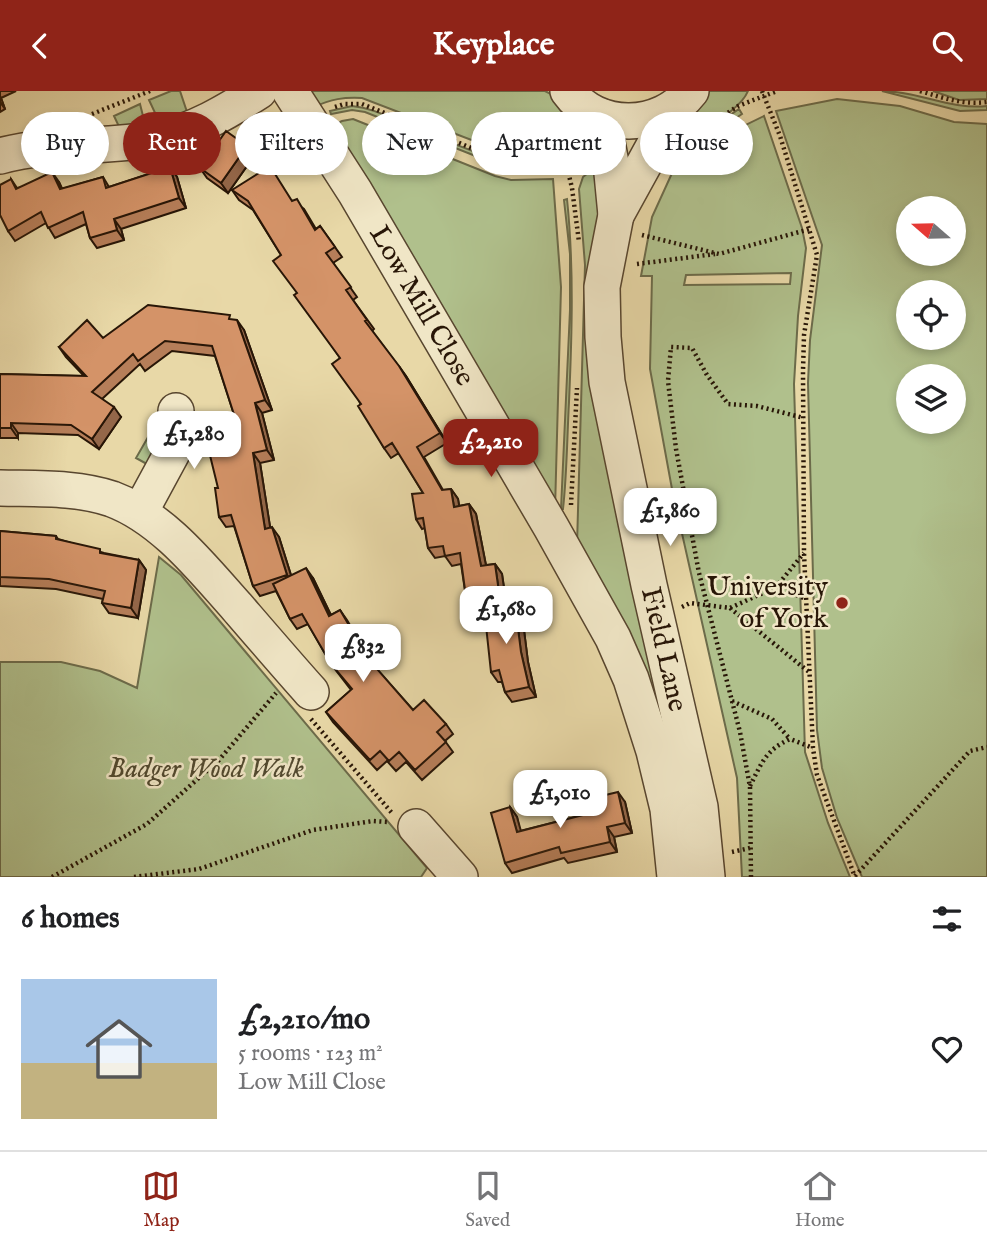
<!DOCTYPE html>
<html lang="en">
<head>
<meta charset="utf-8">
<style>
  body { margin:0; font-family:"IM FELL English",serif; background:#f2f2f2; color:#202124; height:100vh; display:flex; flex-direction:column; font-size:26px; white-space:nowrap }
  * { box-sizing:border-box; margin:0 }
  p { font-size:23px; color:#757577 }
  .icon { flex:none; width:38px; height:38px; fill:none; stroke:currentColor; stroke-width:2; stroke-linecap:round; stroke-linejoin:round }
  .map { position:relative; height:786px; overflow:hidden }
  .details { display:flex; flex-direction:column; background:#fff; flex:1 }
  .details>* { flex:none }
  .top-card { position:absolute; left:21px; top:21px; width:945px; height:63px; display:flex; gap:14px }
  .needle { width:46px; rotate:290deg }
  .tools { position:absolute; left:896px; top:105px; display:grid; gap:14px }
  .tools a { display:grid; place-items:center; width:70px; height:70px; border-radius:50%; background:#fff; box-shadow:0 4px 10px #0003; font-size:35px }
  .price { position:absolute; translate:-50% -60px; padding:0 16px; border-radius:14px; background:#fff; color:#222; font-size:23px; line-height:46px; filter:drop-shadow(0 2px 4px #0008) }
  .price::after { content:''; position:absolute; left:50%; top:42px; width:21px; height:16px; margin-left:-10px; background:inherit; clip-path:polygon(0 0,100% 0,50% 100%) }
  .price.active { background:#8f2418; color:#fff }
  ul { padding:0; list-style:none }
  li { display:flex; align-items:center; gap:21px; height:175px; padding:0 21px }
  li+li { border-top:2px solid #e0e0e0 }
  li span { display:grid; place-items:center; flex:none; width:196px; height:140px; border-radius:0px; color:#555 }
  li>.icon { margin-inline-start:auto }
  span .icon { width:84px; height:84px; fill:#fffc; stroke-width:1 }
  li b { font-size:30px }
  h2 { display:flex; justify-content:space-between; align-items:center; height:84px; padding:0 21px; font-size:30px }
  .tag { padding:0 24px; border-radius:32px; background:#fff; box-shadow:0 4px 10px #0003; font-size:24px; line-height:63px }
  .tag.active { background:#8f2418; color:#fff }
  header { display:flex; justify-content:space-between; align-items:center; height:91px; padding:0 21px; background:#8f2418; color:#fff; font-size:32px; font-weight:700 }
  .tab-bar { display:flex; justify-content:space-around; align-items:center; height:98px; border-top:2px solid #e0e0e0; background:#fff; font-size:19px; color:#757577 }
  .tab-bar a { display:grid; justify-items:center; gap:4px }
  .tab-bar .active { color:#8f2418 }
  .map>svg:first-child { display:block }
</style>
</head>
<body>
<header><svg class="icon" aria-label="back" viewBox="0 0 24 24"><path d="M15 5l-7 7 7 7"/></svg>Keyplace<svg class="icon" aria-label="search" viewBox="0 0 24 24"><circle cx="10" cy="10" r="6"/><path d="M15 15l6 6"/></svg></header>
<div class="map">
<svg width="987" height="786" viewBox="0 0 987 786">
  <rect width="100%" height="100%" fill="#e8d8a7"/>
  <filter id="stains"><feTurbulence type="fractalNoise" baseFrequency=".00286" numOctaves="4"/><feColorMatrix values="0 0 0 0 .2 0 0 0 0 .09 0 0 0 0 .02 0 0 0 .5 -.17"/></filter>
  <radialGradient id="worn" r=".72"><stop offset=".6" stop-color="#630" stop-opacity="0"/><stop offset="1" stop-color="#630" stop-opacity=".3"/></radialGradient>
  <path fill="#b0c08c" stroke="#6c6b4a" stroke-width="2" fill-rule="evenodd" d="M171 0H180L189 27 163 39 149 9Z
    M302 0H545L563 9 591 31 605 65H530L508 63 362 7C344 6 331 8 314 16Z
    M708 0H748C740 20 705 36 687 50L681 52 699 11Z
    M882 0C918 0 950 19 987 15V19L960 20Z
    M933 0H987V8L959 9Z
    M837 8 900 15 954 31 987 33V786H862L837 727 822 677 817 639 808 292 810 249 822 154 776 20ZM908 117H954V163H908ZM908 201H954V247H908ZM908 285H954V331H908Z
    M140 13 147 41 122 42 114 25Z
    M352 15C371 17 387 25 404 32 450 51 496 75 546 73V76L525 78 488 70 365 21 352 19 331 23 330 20Z
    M739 18 742 23 682 63 679 62 681 58Z
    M764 25 802 137 806 157 798 225 794 293 805 661 828 732 850 786H742L737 687 672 398 650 278 652 185H641L652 126 673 80 727 43ZM791 182 790 193 684 194 686 184Z
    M353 28 495 85 511 89 553 88 561 196 555 419 327 37 342 30Z
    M593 78H606L597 146 673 660 577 454 585 174 579 98 583 86Z
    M567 108C574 176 572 242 569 311 567 347 567 382 563 418H561L570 219V163L564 109Z
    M155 334 159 337 156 378 136 367Z
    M159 466 181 484 427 777 421 786H0V571H61L100 580 137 597Z"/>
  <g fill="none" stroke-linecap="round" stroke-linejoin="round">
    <g stroke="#58462f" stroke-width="38">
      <g id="minor">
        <path id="s1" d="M290 0 355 101 551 436 613 547 631 588 654 660 668 718 675 786"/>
        <path d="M568 0C597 41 661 39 691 0"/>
        <path id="s2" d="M602 26 611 72 616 124 602 196 603 246 607 291 649 494 700 716 707 786"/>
        <path d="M0 65C51 51 104 57 156 48 193 41 228 20 259 0"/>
        <path d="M616 124 676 15"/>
        <path d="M0 397C36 398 77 396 112 408 163 427 202 477 237 516 262 545 286 573 311 601"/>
        <path d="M140 421 172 362 176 341V320"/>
        <path d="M416 736 460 786"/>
      </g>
    </g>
    <path stroke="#281607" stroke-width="4.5" stroke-dasharray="2 3.5" stroke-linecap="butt" d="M762 0 780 45 817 164 804 244 803 280 804 462 813 657 817 684 855 786
      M920 0C944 7 962 14 987 11
      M335 16 344 13H362L484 62 505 68 528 71 549 70 567 76 584 74
      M92 23 150 0
      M696 43 738 15 777 0
      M567 76 572 97 579 151
      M642 144 719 163 810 138
      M637 173 715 163
      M571 414 577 297
      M776 496 806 508
      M682 516 690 512 730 517 776 496 804 462
      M730 517 809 581
      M732 610 772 628 790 648
      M311 628 392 722
      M750 695C762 671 766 659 790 648L813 657
      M732 761 750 757
      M855 785 970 660 987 656
      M52 786 147 733 219 669 276 602
      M134 786 199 778 313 739 373 730 388 731
      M751 786 750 696 740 641 699 482 676 358 668 290 671 256 692 257 707 284 728 313 757 315 804 327"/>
    <use href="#minor" stroke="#f0e6c6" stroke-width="35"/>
  </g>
  <path fill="#b67e59" stroke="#281607" stroke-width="2" d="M0 0H16L1 7 5 18 0 21Z
    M247 55 254 65 228 102 207 87 200 77Z
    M170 76 177 86 186 117 121 138 124 149 97 157 90 147 86 133 55 147 46 132 15 150 8 140 11 88 17 97 59 91 62 98 103 86 109 96Z
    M232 99 293 110 304 118 316 138 320 135 342 166 333 172 357 206 353 209 374 238 372 240 406 285 447 352 424 366 443 399 451 398 458 408 459 415 469 413 476 423 486 474 495 473 502 483 506 511 473 516 466 506 461 473 452 475 445 465 435 467 428 457 425 437 422 438 416 428 423 402 399 362 391 367 384 357 361 314 340 267 297 202 281 164 253 119 239 109Z
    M233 229 244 239 272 319 262 322 274 369 260 372 270 436 279 446 291 484 313 487 331 524 340 519 373 574 413 619 446 633 453 643 445 650 453 661 422 689 406 671 396 680 387 670 377 679 333 631 326 621 351 599 331 573 308 533 297 538 290 528 276 500 260 505 253 495 234 435 226 436 219 426 218 397 238 336 215 265 172 260 145 280 140 273 102 308 121 326 99 358 78 344 18 342V347H0V283L84 285 66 266 59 256 103 247Z
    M0 440 56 445 58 448 104 462 139 469 146 479 138 527 109 522 102 512 103 508 56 498 0 495Z
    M515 513 522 523 528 571 536 606 512 611 505 601 502 591H498L491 581Z
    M625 711 632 742 614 746 617 761 568 772 564 767 512 782 505 772 510 716 517 726 520 740 583 724Z"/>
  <path fill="#946749" stroke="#281607" stroke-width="2" d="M0 5 1 7 5 18 0 11Z
    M247 55 254 65 228 102 221 92Z
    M170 76 177 86 186 117 179 107Z
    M52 81 59 91 67 108 60 98Z
    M114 128 121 138 124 149 117 139Z
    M237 229 244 239 272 319 265 309Z
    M399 275 406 285 447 352 440 342Z
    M255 312 262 322 274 369 267 359Z
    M114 316 121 326 99 358 92 348Z
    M11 332 18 342V347L11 337Z
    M253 362 260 372 272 448 265 438Z
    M451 398 458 408 461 425 454 416Z
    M469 413 476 423 488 485 481 475Z
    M272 436 279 446 294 494 287 484Z
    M139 469 146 479 138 527 131 517Z
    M495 473 502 483 506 511 499 501Z
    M306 477 313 487 336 535 329 525Z
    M515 513 522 523 528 571 536 606 529 596 521 561Z
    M340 519 347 529 377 580 370 570Z
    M618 701 625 711 632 742 625 732Z
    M510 716 517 726 524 751 517 741Z
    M607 736 614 746 617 761 610 751Z"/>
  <path fill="#d49368" stroke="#281607" stroke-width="2" d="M226 40 247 55 221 92 200 77Z
    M270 75 292 110 297 108 315 139 320 135 335 156 326 162 351 196 346 199 367 229 365 230 399 275 440 342 417 356 442 399 451 398 454 416 469 413 481 475 495 473 499 501 466 506 460 462 445 465 443 455 428 457 423 427 416 428 412 403 423 402 392 352 384 357 358 315 361 313 332 273 340 267 294 204 297 202 273 170 281 164 248 110 232 99Z
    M170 76 179 107 114 128 117 139 90 147 83 121 48 137 41 121 8 140 0 124V94L11 88 16 98 52 81 60 98 103 86 106 97Z
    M148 214 230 224 229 228 237 229 265 309 255 312 267 359 253 362 265 438 272 436 287 484 253 495 231 424 219 426 215 397H218L205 344 238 336 212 255 165 250 138 270 133 263 92 301 114 316 92 348 71 334 11 332V337H0V283L86 285 59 256 87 229 103 247Z
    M0 440 56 445V448L100 458V462L139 469 131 517 102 512 105 500 49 488 0 486Z
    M306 477 329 525 340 519 370 570 413 619 424 609 446 633 437 641 446 651 415 679 399 661 389 670 380 660 370 669 326 621 352 598 331 573 302 523 290 528 273 493Z
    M515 513 521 561 529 596 505 601 499 579 491 581 484 516Z
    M618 701 625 732 607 736 610 751 561 762 559 756 505 772 491 722 510 716 517 741 583 724 580 710Z"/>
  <circle fill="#8f2418" stroke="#f0e6c6" stroke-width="2.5" cx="842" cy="512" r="7"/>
  <g text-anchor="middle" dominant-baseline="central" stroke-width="5" stroke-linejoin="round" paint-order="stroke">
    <g font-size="28" fill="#281607" stroke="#f0e6c6">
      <text stroke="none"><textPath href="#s1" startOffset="252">Low Mill Close</textPath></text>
      <text stroke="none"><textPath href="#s2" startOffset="541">Field Lane</textPath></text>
    </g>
    <g font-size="28" fill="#281607" stroke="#f0e6c6" text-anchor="end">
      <text x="828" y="496">University<tspan x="828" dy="32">of York</tspan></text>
    </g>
    <g font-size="28" font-style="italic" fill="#51492f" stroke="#f0e6c6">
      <text x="206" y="678">Badger Wood Walk</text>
    </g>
  </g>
  <rect width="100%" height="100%" filter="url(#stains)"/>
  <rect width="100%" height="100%" fill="url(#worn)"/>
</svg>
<div class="tools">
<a><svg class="needle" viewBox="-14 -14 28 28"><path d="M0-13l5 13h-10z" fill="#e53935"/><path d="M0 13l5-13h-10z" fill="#757577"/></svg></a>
<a><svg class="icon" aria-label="locate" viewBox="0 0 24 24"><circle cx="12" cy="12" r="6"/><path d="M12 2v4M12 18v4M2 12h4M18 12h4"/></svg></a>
<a><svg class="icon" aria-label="layers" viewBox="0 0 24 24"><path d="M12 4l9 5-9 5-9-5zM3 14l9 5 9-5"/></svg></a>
</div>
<b class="price" style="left:194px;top:380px">£1,280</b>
<b class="price active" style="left:491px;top:388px">£2,210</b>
<b class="price" style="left:670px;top:457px">£1,860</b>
<b class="price" style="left:506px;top:555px">£1,680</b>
<b class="price" style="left:363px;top:593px">£832</b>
<b class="price" style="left:560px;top:739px">£1,010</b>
<div class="top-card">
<a class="tag">Buy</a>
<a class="tag active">Rent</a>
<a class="tag">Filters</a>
<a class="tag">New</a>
<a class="tag">Apartment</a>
<a class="tag">House</a>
</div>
</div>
<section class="details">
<h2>6 homes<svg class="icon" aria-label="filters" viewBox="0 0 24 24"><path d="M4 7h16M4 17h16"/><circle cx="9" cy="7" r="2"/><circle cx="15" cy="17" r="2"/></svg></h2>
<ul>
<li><span style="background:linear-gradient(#a9c7e8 60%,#c2b280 0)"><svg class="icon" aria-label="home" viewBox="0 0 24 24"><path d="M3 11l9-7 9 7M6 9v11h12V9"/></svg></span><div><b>£2,210/mo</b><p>5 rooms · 123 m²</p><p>Low Mill Close</p></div><svg class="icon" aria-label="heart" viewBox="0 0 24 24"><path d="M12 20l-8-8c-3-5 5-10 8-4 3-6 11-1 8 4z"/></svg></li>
</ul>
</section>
<nav class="tab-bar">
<a class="active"><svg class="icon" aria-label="map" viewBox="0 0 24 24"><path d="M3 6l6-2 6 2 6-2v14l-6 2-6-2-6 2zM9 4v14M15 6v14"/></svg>Map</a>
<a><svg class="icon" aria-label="saved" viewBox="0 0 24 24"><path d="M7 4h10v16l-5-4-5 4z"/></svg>Saved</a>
<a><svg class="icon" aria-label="home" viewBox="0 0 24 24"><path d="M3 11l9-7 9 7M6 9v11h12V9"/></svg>Home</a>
</nav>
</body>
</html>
